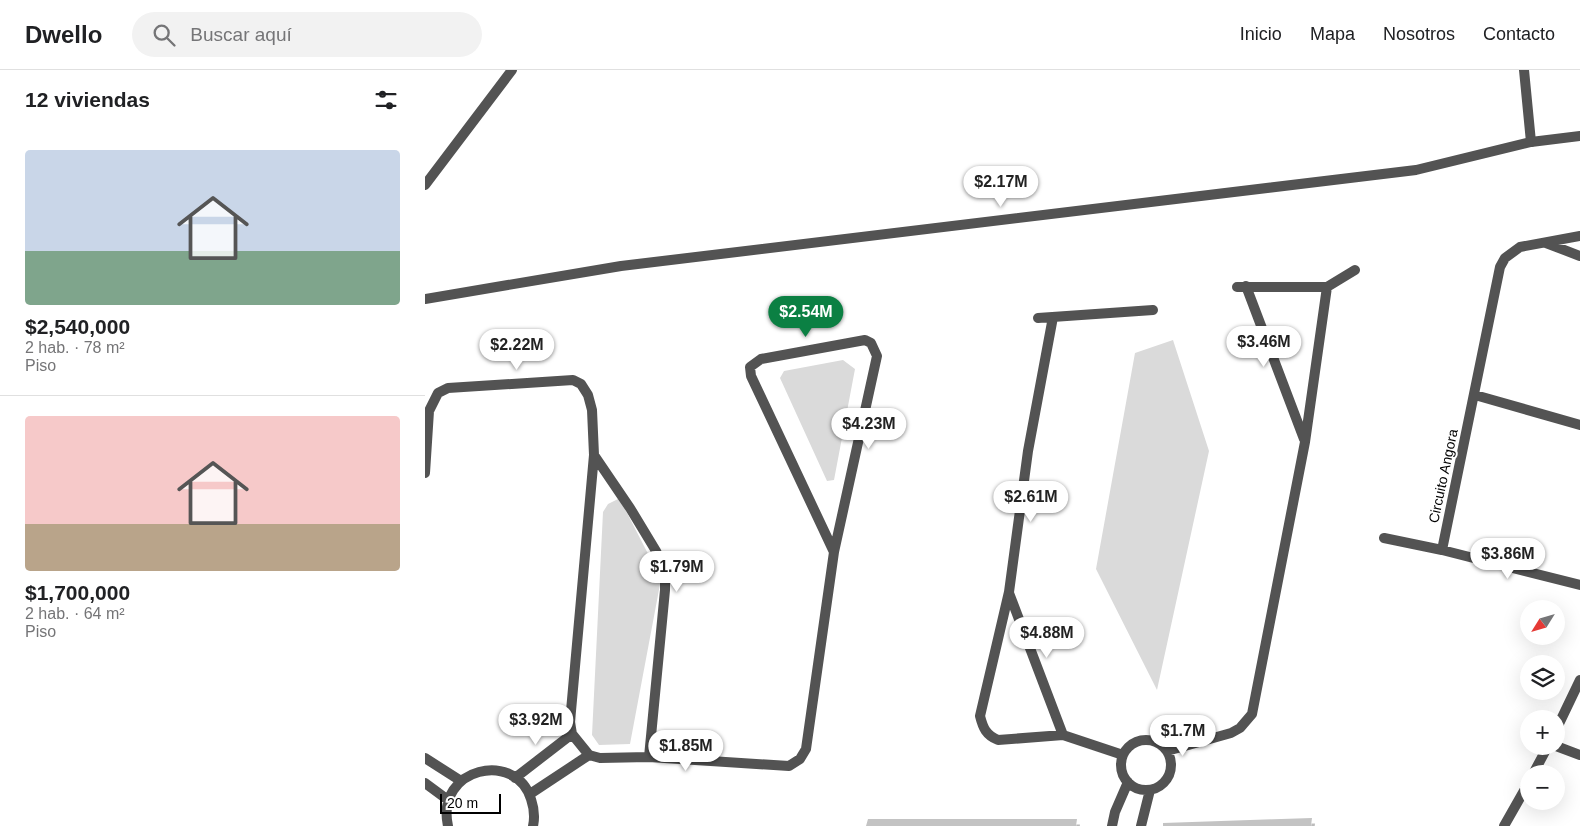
<!DOCTYPE html>
<html lang="es">
<head>
<meta charset="utf-8">
<style>
  body { margin:0; font-family:Helvetica,sans-serif; background:#f2f2f2; color:#202124; height:100vh; display:flex; flex-direction:column; font-size:19px; white-space:nowrap }
  * { box-sizing:border-box; margin:0 }
  p { font-size:16px; color:#757577 }
  .icon { flex:none; width:28px; height:28px; fill:none; stroke:currentColor; stroke-width:2; stroke-linecap:round; stroke-linejoin:round }
  .map { position:relative; flex:1; overflow:hidden }
  .drawer { display:flex; flex-direction:column; background:#fff; width:425px }
  .drawer>* { flex:none }
  .needle { width:32px; rotate:233deg }
  .tools { position:absolute; left:1095px; top:530px; display:grid; gap:10px }
  .tools a { display:grid; place-items:center; width:45px; height:45px; border-radius:50%; background:#fff; box-shadow:0 5px 20px #0002; font-size:25px }
  .scale { position:absolute; left:15px; bottom:12px; width:61px; box-sizing:border-box; padding-left:5px; border:2px solid #000; border-top:0; font-size:14px; line-height:18px; white-space:nowrap; color:#000; -webkit-text-stroke:4px #fff; paint-order:stroke }
  .price { position:absolute; translate:-50% -42px; padding:0 11px; border-radius:18px; background:#fff; color:#222; font-size:16px; line-height:32px; filter:drop-shadow(0 1px 2px #0008) }
  .price::after { content:''; position:absolute; left:50%; top:30px; width:15px; height:11px; margin-left:-8px; background:inherit; clip-path:polygon(0 0,100% 0,50% 100%) }
  .price.on { background:#0b8043; color:#fff }
  ul { padding:0; list-style:none }
  li { display:grid; align-content:center; gap:10px; height:265px; padding:0 25px }
  li+li { border-top:1px solid #e0e0e0 }
  li span { display:grid; place-items:center; height:155px; border-radius:5px; color:#555 }
  li>.icon { margin-inline-start:auto }
  span .icon { width:90px; height:90px; fill:#fffc; stroke-width:1 }
  li b { font-size:21px }
  h2 { display:flex; justify-content:space-between; align-items:center; height:60px; padding:0 25px; font-size:21px }
  header { display:flex; align-items:center; gap:30px; box-sizing:border-box; height:70px; padding:0 25px; background:#fff; border-bottom:1px solid #e0e0e0 }
  header strong { font-size:24px }
  nav { display:flex; gap:28px; margin-inline-start:auto; font-size:18px }
  .search { width:350px; height:45px; background:#f2f2f2; display:flex; align-items:center; gap:12px; box-sizing:border-box; padding:0 18px; border-radius:28px; color:#757577; font-size:19px }
  main { display:flex; flex:1; min-height:0 }
  .map>svg:first-child { display:block }
</style>
</head>
<body>
<header>
<strong>Dwello</strong>
<div class="search"><svg class="icon" aria-label="search" viewBox="0 0 24 24"><circle cx="10" cy="10" r="6"/><path d="M15 15l6 6"/></svg>Buscar aquí</div>
<nav><a>Inicio</a><a>Mapa</a><a>Nosotros</a><a>Contacto</a></nav>
</header>
<main>
<section class="drawer">
<h2>12 viviendas<svg class="icon" aria-label="filters" viewBox="0 0 24 24"><path d="M4 7h16M4 17h16"/><circle cx="9" cy="7" r="2"/><circle cx="15" cy="17" r="2"/></svg></h2>
<ul>
<li><span style="background:linear-gradient(#c9d6e8 65%,#7fa58c 0)"><svg class="icon" aria-label="home" viewBox="0 0 24 24"><path d="M3 11l9-7 9 7M6 9v11h12V9"/></svg></span><div><b>$2,540,000</b><p>2 hab. · 78 m²</p><p>Piso</p></div></li>
<li><span style="background:linear-gradient(#f6c9c9 70%,#b9a48a 0)"><svg class="icon" aria-label="home" viewBox="0 0 24 24"><path d="M3 11l9-7 9 7M6 9v11h12V9"/></svg></span><div><b>$1,700,000</b><p>2 hab. · 64 m²</p><p>Piso</p></div></li>
</ul>
</section>
<div class="map">
<svg width="1155" height="756" viewBox="0 0 1155 756">
  <defs>
    <filter id="shadow"><feDropShadow dx="3" dy="5.5" stdDeviation="0" flood-color="#0004"/></filter>
  </defs>
  <rect width="100%" height="100%" fill="#fff"/>
  <path fill="#dadada" d="M748 270 784 381 732 620 671 499 710 283Z
    M418 290 430 299 409 410 402 411 355 308 359 301Z
    M193 429 201 441 236 509 205 674 174 675 167 665 178 442 183 434Z"/>
  <path fill="#c3c3c3" filter="url(#shadow)" d="M887 748 886 756H738V753Z
    M443 749H652L651 756H441Z"/>
  <g fill="none" stroke-linecap="round" stroke-linejoin="round">
    <path stroke="#535353" stroke-width="10" d="M1099 0 1106 72
      M0 115 87 0"/>
    <path stroke="#535353" stroke-width="10" d="M1121 173 1155 186
      M821 216 879 369
      M812 217H902
      M0 229 196 196 991 100 1106 72 1155 66
      M628 247 603 381 584 522 555 646C558 658 561 665 573 670L638 665 698 685
      M613 248 728 240
      M1050 325 1155 355
      M169 385 205 438 231 481 240 502V520L224 687
      M0 403 4 341 13 323 23 318 148 310 156 314 163 325 167 340 169 385 145 652 147 664 164 685 175 688 224 687 364 696 375 689 381 679 409 482 452 286 446 273 440 270 336 289 325 297 326 306 409 482
      M959 468 1017 480 1155 515
      M1017 480 1075 197 1080 188 1095 177 1155 166
      M584 523 638 665
      M1131 660 1155 610
      M696 695a25 25 0 1 1 50 0a25 25 0 1 1-50 0Z
      M1131 676 1155 685
      M742 681 806 663 815 658 827 644 880 372 902 217 930 200
      M0 688 36 711
      M1108 704 1123 676
      M90 708 147 664
      M0 713 23 730
      M105 724 164 685
      M23 756C10 697 91 680 106 729 109 738 110 747 108 756
      M687 756 690 742 703 712
      M716 756 725 720
      M1079 756 1104 712"/>
  </g>
  <g text-anchor="middle" dominant-baseline="central" stroke-width="4" stroke-linejoin="round" paint-order="stroke">
    <g font-size="14" fill="#000" stroke="#fff">
      <text transform="translate(1018 406) rotate(-78)">Circuito Angora</text>
    </g>
  </g>
</svg>
<div class="tools">
<a><svg class="needle" viewBox="-14 -14 28 28"><path d="M0-13l5 13h-10z" fill="#e53935"/><path d="M0 13l5-13h-10z" fill="#757577"/></svg></a>
<a><svg class="icon" aria-label="layers" viewBox="0 0 24 24"><path d="M12 4l9 5-9 5-9-5zM3 14l9 5 9-5"/></svg></a>
<a>+</a>
<a>−</a>
</div>
<div class="scale">20 m</div>
<b class="price" style="left:576px;top:138px">$2.17M</b>
<b class="price on" style="left:381px;top:268px">$2.54M</b>
<b class="price" style="left:839px;top:298px">$3.46M</b>
<b class="price" style="left:92px;top:301px">$2.22M</b>
<b class="price" style="left:444px;top:380px">$4.23M</b>
<b class="price" style="left:606px;top:453px">$2.61M</b>
<b class="price" style="left:1083px;top:510px">$3.86M</b>
<b class="price" style="left:252px;top:523px">$1.79M</b>
<b class="price" style="left:622px;top:589px">$4.88M</b>
<b class="price" style="left:111px;top:676px">$3.92M</b>
<b class="price" style="left:758px;top:687px">$1.7M</b>
<b class="price" style="left:261px;top:702px">$1.85M</b>
</div>
</main>
</body>
</html>
